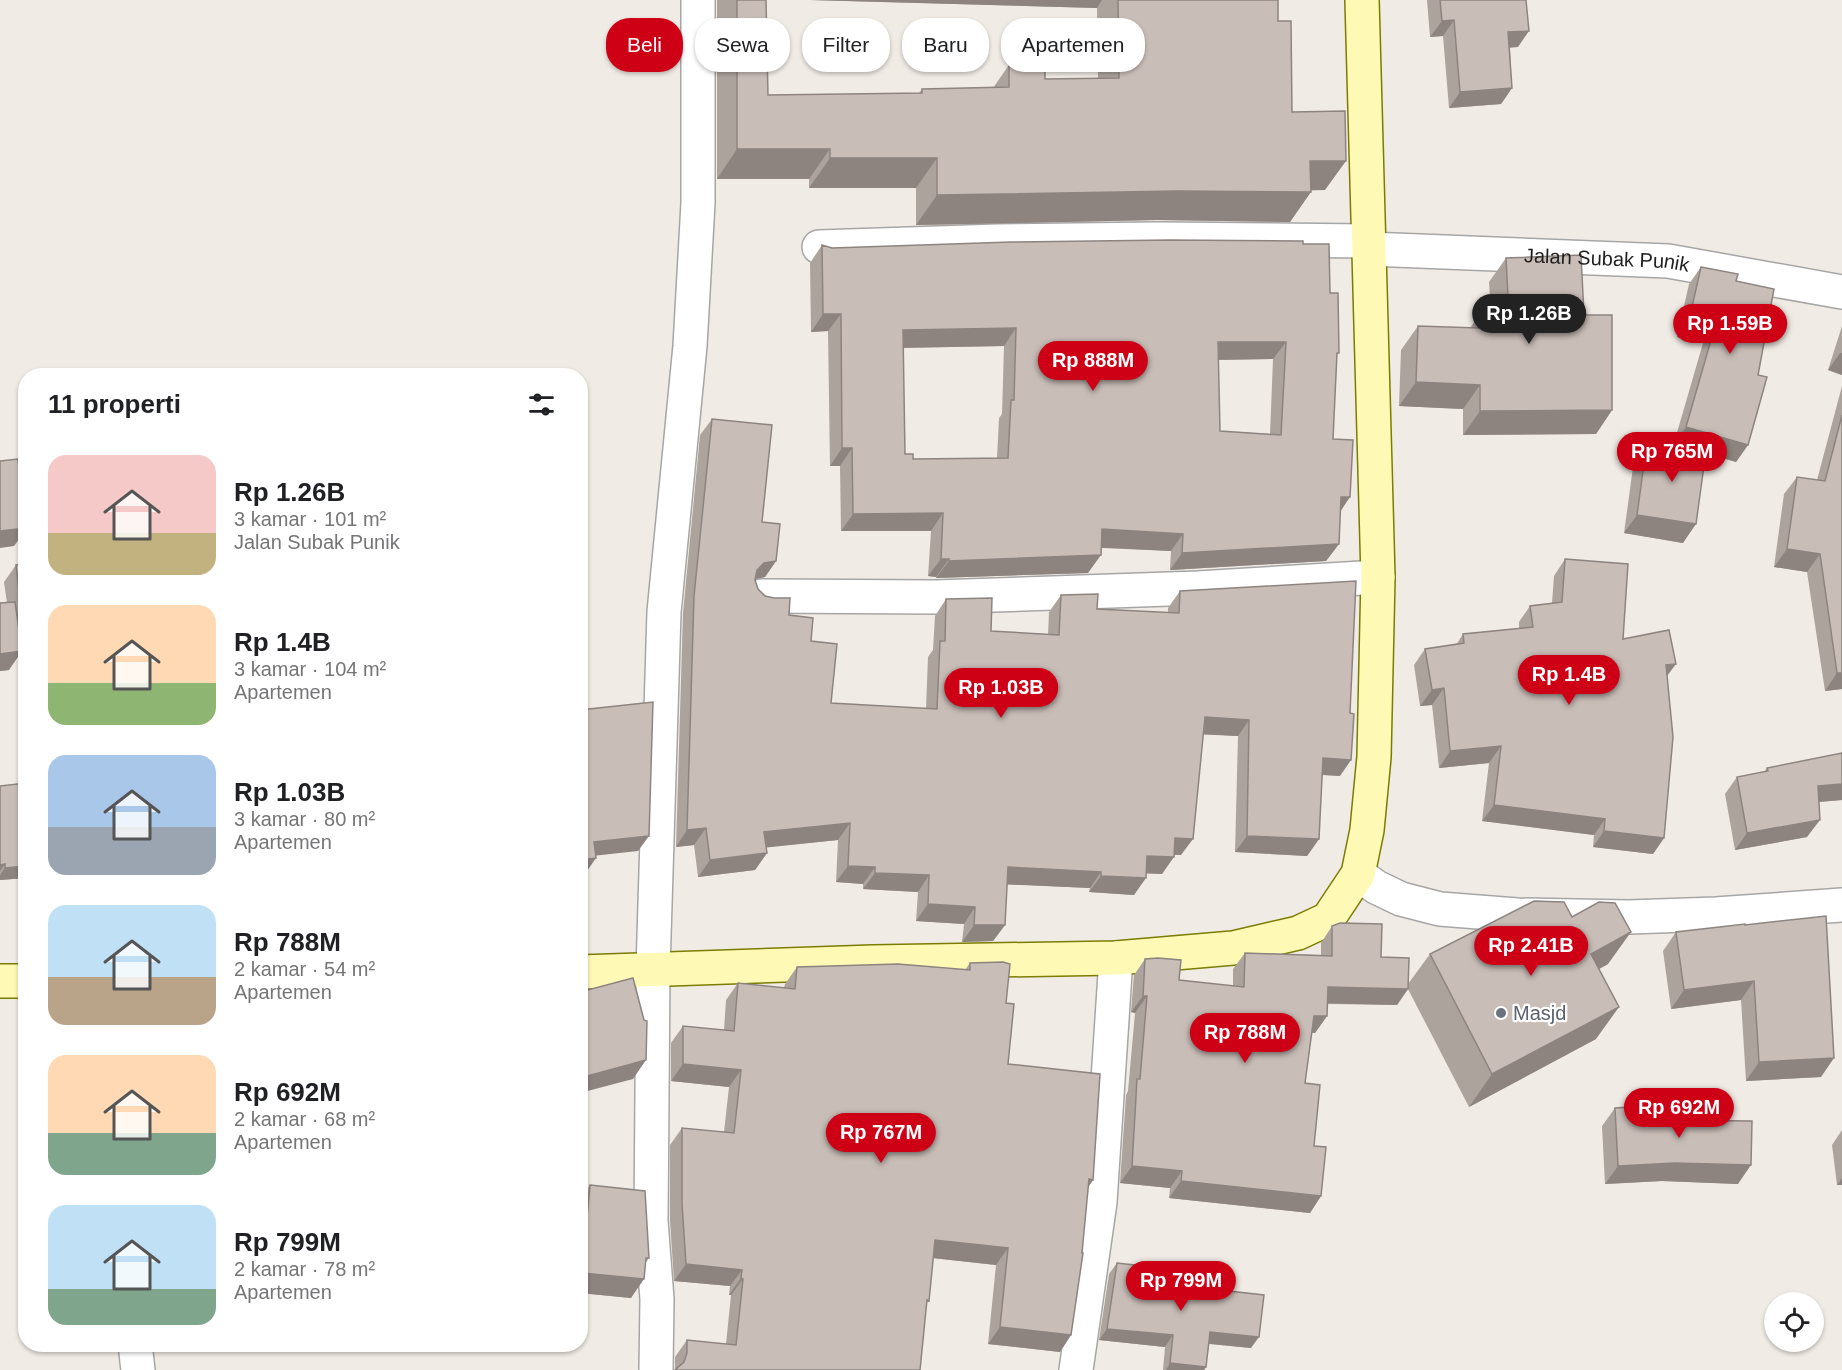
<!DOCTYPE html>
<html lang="id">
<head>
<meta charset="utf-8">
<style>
  body { margin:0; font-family:Arial,sans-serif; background:#f2f2f2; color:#202124; height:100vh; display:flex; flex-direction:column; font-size:22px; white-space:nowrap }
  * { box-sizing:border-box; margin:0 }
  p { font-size:20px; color:#757577 }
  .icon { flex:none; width:33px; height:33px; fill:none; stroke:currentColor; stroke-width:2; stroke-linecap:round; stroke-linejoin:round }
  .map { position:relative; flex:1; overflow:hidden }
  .panel { position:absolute; left:18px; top:368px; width:570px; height:984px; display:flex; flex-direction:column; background:#fff; border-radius:24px; box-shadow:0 2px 4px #0004 }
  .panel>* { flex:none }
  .top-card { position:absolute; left:606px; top:18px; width:570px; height:54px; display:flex; gap:12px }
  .fabs { position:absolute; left:1764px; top:1292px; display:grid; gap:12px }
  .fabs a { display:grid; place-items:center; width:60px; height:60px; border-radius:50%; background:#fff; box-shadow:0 2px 4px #0004; font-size:30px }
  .price { position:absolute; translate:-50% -51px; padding:0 14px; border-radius:21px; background:#ce0015; color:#fff; font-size:20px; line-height:39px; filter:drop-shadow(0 2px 3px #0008) }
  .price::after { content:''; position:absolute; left:50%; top:36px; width:18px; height:14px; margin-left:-9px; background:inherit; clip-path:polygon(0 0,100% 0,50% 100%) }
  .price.current { background:#222; color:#fff }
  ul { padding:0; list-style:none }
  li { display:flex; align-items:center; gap:18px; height:150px; padding:0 30px }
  li span { display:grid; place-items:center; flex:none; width:168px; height:120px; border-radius:18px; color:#555 }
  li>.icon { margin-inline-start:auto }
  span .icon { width:72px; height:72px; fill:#fffc; stroke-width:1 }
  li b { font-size:26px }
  h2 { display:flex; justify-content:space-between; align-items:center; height:72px; padding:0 30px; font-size:26px }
  .chip { padding:0 21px; border-radius:24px; background:#fff; box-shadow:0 2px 4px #0004; font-size:21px; line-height:54px }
  .chip.current { background:#ce0015; color:#fff }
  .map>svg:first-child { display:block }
</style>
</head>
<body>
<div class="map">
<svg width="1842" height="1370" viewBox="0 0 1842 1370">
  <rect width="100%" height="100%" fill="#f1ebe5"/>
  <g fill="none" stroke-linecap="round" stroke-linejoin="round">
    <g stroke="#a6a6a6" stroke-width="36">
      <g id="street">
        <path d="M819 247 998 241 1157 239 1369 241"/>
        <path id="s1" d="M1369 249 1668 261 1842 292"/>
        <path d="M762 596 936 597 1198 588 1378 577"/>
        <path d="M1358 874 1376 887 1401 899 1440 909 1517 915 1629 917 1716 914 1842 905"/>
        <path d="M135 1344 138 1370"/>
        <path d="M656 1370 657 1299 651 1221 653 969 664 612 690 346 698 203V0"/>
        <path d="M1076 1370 1100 1202 1116 958"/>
      </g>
    </g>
    <g stroke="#7b7c00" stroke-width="36">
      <path id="secondary" d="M580 972 873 962 1116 958 1233 948 1298 933 1328 919 1358 874 1367 830 1374 757 1378 577 1362 0
        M0 981H26"/>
    </g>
    <use href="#street" stroke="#fff" stroke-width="33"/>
    <use href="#secondary" stroke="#fefab5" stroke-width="33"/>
  </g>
  <path fill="#ada39d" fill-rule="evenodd" d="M717 0H766L768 95 919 93 922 89 993 88 1009 65 1045 79 1098 78 1097 8 810 0H1278V21L1292 112 1325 190H1311L1290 222 1157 220 916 225V188H809V179H717Z
    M1427 0H1526L1518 47H1510L1512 88 1501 104 1449 108 1443 36 1430 37Z
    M1303 244 1330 293 1337 356 1333 439 1340 511 1339 544 1326 561 1170 570 1171 551 1101 548 1088 573 936 578V577L928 576 931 531H841L840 466H830L828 331 811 332 810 263 822 245 832 248ZM1004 346 1002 414 999 418 997 458 913 459 905 454 903 348ZM1273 359 1270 434 1220 431 1218 360Z
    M1506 258 1584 315 1612 410 1596 434 1463 435V409L1399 406 1401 350 1418 326 1470 328 1479 315H1491L1489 282Z
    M1701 267 1736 281 1758 375 1748 445 1736 462 1706 453 1683 543 1624 533 1634 460 1647 442 1693 449 1674 443 1703 343 1677 337 1689 284Z
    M1842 326V375L1828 370Z
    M1842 386V689L1825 691 1807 572 1774 567 1784 494 1797 477 1817 480Z
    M712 419 762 522 776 561 765 577 755 579 758 589 789 615 811 641 831 703 926 709 928 657 933 650 935 616 946 599 991 631 1048 635 1049 612 1061 595 1097 609 1168 613V608L1180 591 1340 776 1322 775 1319 839 1307 856 1235 852 1238 736 1203 734 1181 855H1174L1162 874 1146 873 1134 895 1089 892 1090 888 1007 884 1005 925 993 941 962 942 964 924 916 921 918 892 863 889V884L836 882 838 840 766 847 767 853 755 870 698 877 694 845 676 847 683 613 700 435Z
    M1565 559 1623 639 1667 676 1664 838 1653 854 1593 847 1594 835 1482 821 1489 763 1439 768 1432 705 1420 706 1414 665 1425 649 1456 645 1463 634 1519 628V622L1530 606 1552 603 1554 576Z
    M16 565 26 624 18 625 9 670 0 671V603H7L4 582Z
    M1842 753V800L1819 802 1807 837 1735 850 1725 794 1737 777 1764 772 1767 768Z
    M26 779V878L0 880V786L23 783Z
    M1572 917 1608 964 1599 969 1596 1039 1469 1107 1408 989 1397 1005 1327 1004V1016L1315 1033H1312L1305 1083 1321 1196 1310 1213 1169 1198 1170 1188 1120 1183 1126 1095 1128 1091 1135 1013 1131 1012 1134 975 1145 959 1179 980 1233 986V969L1245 953 1321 955V943L1332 926 1381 957 1408 984 1430 954Z
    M1745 925 1821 1077 1746 1081 1741 1000 1671 1009 1663 951 1676 932Z
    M970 963 1006 1003 1008 1064 1093 1180 1088 1187 1071 1335 1060 1352 988 1344 996 1265 933 1258 929 1301 675 1370V1357L687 1340 726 1344 731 1295H729L730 1286 674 1281 670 1220V1145L682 1128 724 1132 729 1087 671 1081V1043L683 1026 724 1030 726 1000 738 983 784 988 785 984 797 967 965 970Z
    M1615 1108 1663 1120 1738 1184 1662 1181 1605 1184 1602 1126Z
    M1842 1130V1185H1837L1832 1145Z
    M590 1185 649 1258 645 1264 631 1298 580 1293V1198Z
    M1117 1263 1158 1282 1220 1290 1251 1348 1209 1344 1206 1367 1204 1370H1163L1165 1347 1099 1340 1109 1274Z"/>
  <path fill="#8d8480" d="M810 0H1102L1097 8Z
    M1454 20 1443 36 1430 37 1442 21Z
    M1529 31 1518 47 1497 49 1508 32Z
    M1512 88 1501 104 1449 108 1460 92Z
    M737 149H830L809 179H717Z
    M830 158H937L916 188H809Z
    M1310 161H1346L1325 190 1289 191Z
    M1178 191 1311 192 1290 222 1157 220 916 225 937 195Z
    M823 314H841L828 331 811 332Z
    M1689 320 1715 326 1703 343 1677 337Z
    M1016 328 1004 346 891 348 903 330Z
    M1218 342H1286L1273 359 1206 360Z
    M1840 353H1842V375L1828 370Z
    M1416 382 1480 385 1463 409 1399 406Z
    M1612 410 1596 434 1463 435 1480 411Z
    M1686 427 1748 445 1736 462 1674 443Z
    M842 448H852L840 466H830Z
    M1341 497H1350L1338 515Z
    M943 513 931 531H841L853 514Z
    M1637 515 1696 524 1683 543 1624 533Z
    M26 528V530L14 546 0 548V531Z
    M1102 529 1183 534 1171 551 1090 547Z
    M1339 544 1326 561 1170 570 1182 553Z
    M1787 549 1820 554 1807 572 1774 567Z
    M1101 555 1088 573 936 578 949 561Z
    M941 559H949L936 577 928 576Z
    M776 561 765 577 752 580 757 570 764 563Z
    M26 608V624L9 626 21 609Z
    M22 651 9 670 0 671V654Z
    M1676 664 1664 680 1666 665Z
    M1837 673H1842V689L1825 691Z
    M1444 688 1432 705 1420 706 1432 690Z
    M1205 717 1249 720 1238 736 1193 734Z
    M1501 746 1489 763 1439 768 1450 751Z
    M1323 758 1351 760 1340 776 1311 774Z
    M1842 784V800L1805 803 1818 786Z
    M1494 805 1605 819 1594 835 1482 821Z
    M1820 820 1807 837 1735 850 1747 833Z
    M850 823 838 840 753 849 764 832Z
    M706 828 694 845 676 847 687 830Z
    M1604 831 1664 838 1653 854 1593 847Z
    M649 836 638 851 583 857 594 842Z
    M1247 836 1319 839 1307 856 1235 852Z
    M1175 838 1193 839 1181 855 1163 854Z
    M767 853 755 870 698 877 710 860Z
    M1147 856 1174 857 1162 874 1135 873Z
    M596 858 585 874H580V860Z
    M5 864 0 871V865Z
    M26 866V878L0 880V875L5 868Z
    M848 866 875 867 863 884 836 882Z
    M1008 867 1101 872 1090 888 996 884Z
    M875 873 929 875 918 892 863 889Z
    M1101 876 1146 878 1134 895 1089 892Z
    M928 904 975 907 964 924 916 921Z
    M974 925H1005L993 941 962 942Z
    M1631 932 1608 964 1568 986 1591 954Z
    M1754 981 1741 1000 1671 1009 1684 990Z
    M1328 987 1408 989 1397 1005 1316 1003Z
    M1143 996H1147L1135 1013 1131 1012Z
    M1619 1007 1596 1039 1469 1107 1492 1074Z
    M1314 1016H1327L1315 1033 1303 1032Z
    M1834 1058 1821 1077 1746 1081 1759 1062Z
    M646 1060 633 1079 580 1093V1078Z
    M683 1064 741 1070 729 1087 671 1081Z
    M1675 1163 1751 1165 1738 1184 1662 1181 1605 1184 1618 1166Z
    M1132 1166 1182 1171 1170 1188 1120 1183Z
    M1842 1178V1185H1837Z
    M1089 1179 1093 1180 1082 1197Z
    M1181 1181 1321 1196 1310 1213 1169 1198Z
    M935 1240 1008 1248 996 1265 923 1257Z
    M686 1264 742 1270 730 1286 674 1281Z
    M582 1273 644 1279 631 1298 580 1293V1275Z
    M741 1278 743 1279 731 1295H729Z
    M1000 1327 1071 1335 1060 1352 988 1344Z
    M1107 1329 1173 1335 1165 1347 1099 1340Z
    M1210 1332 1259 1337 1251 1348 1202 1343Z
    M1170 1363 1206 1367 1204 1370H1166Z"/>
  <path fill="#c9bdb7" stroke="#8d8480" stroke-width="1.5" fill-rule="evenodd" d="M737 0H766L768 95 922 93V89L1009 87V65H1045V79L1119 78 1118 0H1278V21H1291L1292 112 1345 111 1346 161H1310L1311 192 1178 191 937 195V158H830V149H737Z
    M1440 0H1526L1529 31 1508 32 1512 88 1460 92 1454 20 1442 21Z
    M1169 240 1303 241V244H1329L1330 293H1338L1339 353H1337L1333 439 1353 440 1350 497H1341L1339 544 1182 553 1183 534 1102 529 1101 555 949 561V559H941L943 513 853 514 852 448H842L841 314H823L822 245 832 248 1011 242ZM1016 328 1014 400H1011L1008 458 913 459V454H905L903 330ZM1218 342H1286L1281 435 1220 431Z
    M1581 255 1584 315H1612V410L1480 411V385L1416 382 1418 326 1479 328V315H1509L1506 258Z
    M1701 267 1738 274 1736 281 1774 289 1758 375 1767 377 1748 445 1686 427 1715 326 1689 320Z
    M1842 415V673H1837L1820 554 1787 549 1797 477 1825 481Z
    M712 419 772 425 762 522 780 524 776 561 764 563 757 570 755 580 758 589 765 596 774 598H790L789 615 813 618 811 641 837 644 831 703 937 709 940 641H945L946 599 992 598 991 631 1059 635 1061 595 1098 594 1097 609 1179 613 1180 591 1356 581 1350 713 1354 714 1351 760 1323 758 1319 839 1247 836 1249 720 1205 717 1193 839 1175 838 1174 857 1147 856 1146 878 1101 876V872L1008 867 1005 925H974L975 907 928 904 929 875 875 873V867L848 866 850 823 764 832 767 853 710 860 706 828 687 830 694 596Z
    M1647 442 1706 451 1696 524 1637 515Z
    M18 459 26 515V528L0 531V461Z
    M1565 559 1628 564 1623 639 1669 630 1676 664 1666 665 1673 737 1664 838 1604 831 1605 819 1494 805 1501 746 1450 751 1444 688 1432 690 1425 649 1464 643 1463 634 1533 627 1530 606 1562 602Z
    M26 564V608L21 609 16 565Z
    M15 602 22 651 0 654V603Z
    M653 702 649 836 594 842 596 858 580 860V710Z
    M1842 753V784L1818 786 1820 820 1747 833 1737 777 1768 771 1767 768Z
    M26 783V866L5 868V864L0 865V786Z
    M1534 901 1564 902 1572 917 1599 902 1615 903 1631 932 1591 954 1619 1007 1492 1074 1430 954Z
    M1826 916 1834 1058 1759 1062 1754 981 1684 990 1676 932 1745 924V925Z
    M1340 923 1382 924 1381 957 1409 958 1408 989 1328 987 1327 1016H1314L1305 1083 1320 1085 1314 1146 1326 1147 1321 1196 1181 1181 1182 1171 1132 1166 1137 1079H1140L1147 996H1143L1145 959 1158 958 1181 960 1179 980 1244 987 1245 953 1332 956V926Z
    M1003 962 1010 964 1006 1003 1014 1004 1008 1064 1100 1074 1093 1180 1089 1179 1082 1253H1083L1071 1335 1000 1327 1008 1248 935 1240 929 1301 927 1300 920 1370H675L684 1362 687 1353V1340L736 1345 743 1279 741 1278 742 1270 686 1264 682 1204V1128L734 1133 741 1070 683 1064V1026L734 1031 738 983 795 989 797 967 898 964 970 970V963Z
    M633 978 644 1020 647 1021 646 1060 580 1078V992Z
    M1662 1105 1663 1120 1752 1121 1751 1165 1675 1163 1618 1166 1615 1108Z
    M590 1185 645 1191 649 1258H646L644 1279 582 1273Z
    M1117 1263 1160 1268 1158 1282 1220 1288V1290L1264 1295 1259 1337 1210 1332 1206 1367 1170 1363 1173 1335 1107 1329Z"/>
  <circle fill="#6b7280" stroke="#fff" stroke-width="2" cx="1501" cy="1013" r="6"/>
  <g text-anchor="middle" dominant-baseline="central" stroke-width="4.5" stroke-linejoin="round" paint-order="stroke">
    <g font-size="20" fill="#1f1f1f" stroke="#fff">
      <text stroke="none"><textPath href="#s1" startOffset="238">Jalan Subak Punik</textPath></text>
    </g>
    <g font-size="20" fill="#5b616d" stroke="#fff" text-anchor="start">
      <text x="1513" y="1013">Masjd</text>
    </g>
  </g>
</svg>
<div class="fabs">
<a><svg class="icon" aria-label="locate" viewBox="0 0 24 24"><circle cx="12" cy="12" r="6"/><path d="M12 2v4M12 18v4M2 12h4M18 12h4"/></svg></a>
</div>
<b class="price current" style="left:1529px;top:345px">Rp 1.26B</b>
<b class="price" style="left:1730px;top:355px">Rp 1.59B</b>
<b class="price" style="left:1093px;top:392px">Rp 888M</b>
<b class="price" style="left:1672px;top:483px">Rp 765M</b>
<b class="price" style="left:1569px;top:706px">Rp 1.4B</b>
<b class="price" style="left:1001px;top:719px">Rp 1.03B</b>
<b class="price" style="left:1531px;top:977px">Rp 2.41B</b>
<b class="price" style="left:1245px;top:1064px">Rp 788M</b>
<b class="price" style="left:1679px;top:1139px">Rp 692M</b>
<b class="price" style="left:881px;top:1164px">Rp 767M</b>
<b class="price" style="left:1181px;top:1312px">Rp 799M</b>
<div class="top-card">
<a class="chip current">Beli</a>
<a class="chip">Sewa</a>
<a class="chip">Filter</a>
<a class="chip">Baru</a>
<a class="chip">Apartemen</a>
</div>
<section class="panel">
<h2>11 properti<svg class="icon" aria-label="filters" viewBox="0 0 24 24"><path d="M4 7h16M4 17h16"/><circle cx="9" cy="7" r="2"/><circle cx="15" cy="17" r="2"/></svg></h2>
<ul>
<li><span style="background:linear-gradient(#f6c9c9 65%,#c2b280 0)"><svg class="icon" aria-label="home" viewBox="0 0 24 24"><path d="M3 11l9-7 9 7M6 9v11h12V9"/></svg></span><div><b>Rp 1.26B</b><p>3 kamar · 101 m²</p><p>Jalan Subak Punik</p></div></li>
<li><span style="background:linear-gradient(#ffd9b3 65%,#8fb573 0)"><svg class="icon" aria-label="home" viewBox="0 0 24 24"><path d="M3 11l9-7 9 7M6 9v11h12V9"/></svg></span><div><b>Rp 1.4B</b><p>3 kamar · 104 m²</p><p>Apartemen</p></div></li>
<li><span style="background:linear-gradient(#a9c7e8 60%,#9aa5b1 0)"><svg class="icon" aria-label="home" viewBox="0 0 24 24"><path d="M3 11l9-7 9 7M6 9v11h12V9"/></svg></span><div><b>Rp 1.03B</b><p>3 kamar · 80 m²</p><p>Apartemen</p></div></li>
<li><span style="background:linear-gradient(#bfe0f5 60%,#b9a48a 0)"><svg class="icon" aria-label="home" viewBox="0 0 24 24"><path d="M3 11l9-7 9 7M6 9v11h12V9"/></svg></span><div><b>Rp 788M</b><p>2 kamar · 54 m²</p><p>Apartemen</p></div></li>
<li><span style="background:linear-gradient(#ffd9b3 65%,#7fa58c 0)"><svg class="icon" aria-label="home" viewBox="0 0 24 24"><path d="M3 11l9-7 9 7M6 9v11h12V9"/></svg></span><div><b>Rp 692M</b><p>2 kamar · 68 m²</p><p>Apartemen</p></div></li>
<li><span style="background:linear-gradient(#bfe0f5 70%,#7fa58c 0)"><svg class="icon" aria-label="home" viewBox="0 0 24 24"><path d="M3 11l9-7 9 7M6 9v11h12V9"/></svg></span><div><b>Rp 799M</b><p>2 kamar · 78 m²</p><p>Apartemen</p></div></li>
</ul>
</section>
</div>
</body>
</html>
